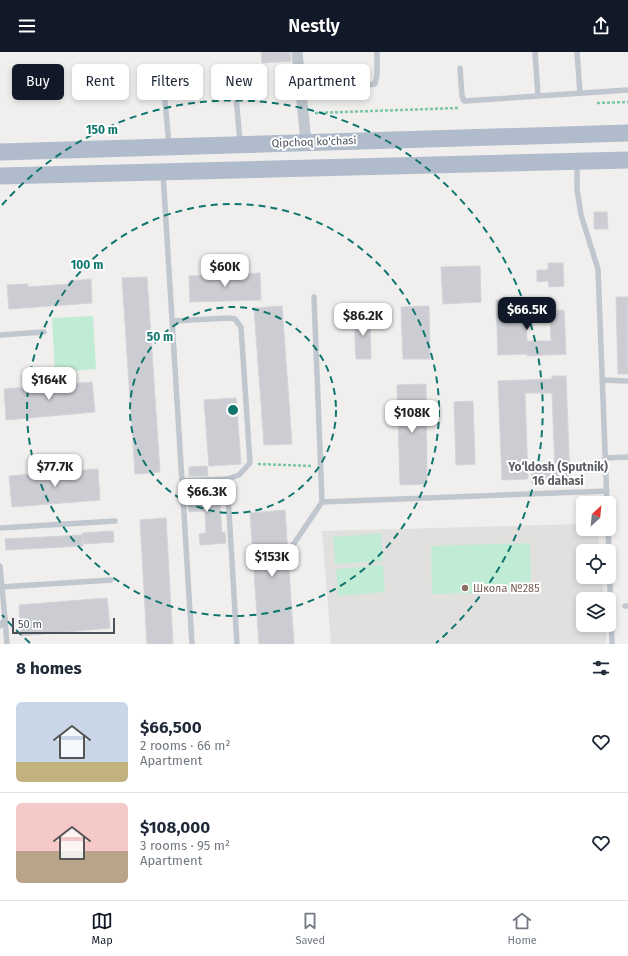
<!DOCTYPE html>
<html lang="en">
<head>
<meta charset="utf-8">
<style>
  body { margin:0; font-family:"Fira Sans",sans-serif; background:#f6f6f7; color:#1f2937; height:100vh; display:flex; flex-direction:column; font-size:15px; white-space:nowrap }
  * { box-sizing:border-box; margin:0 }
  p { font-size:13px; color:#747a83 }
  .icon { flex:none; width:22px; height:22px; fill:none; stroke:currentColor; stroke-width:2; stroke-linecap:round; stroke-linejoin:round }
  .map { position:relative; height:592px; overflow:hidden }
  .sheet { display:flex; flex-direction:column; background:#fff; flex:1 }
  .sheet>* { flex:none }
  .guide { position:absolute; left:12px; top:12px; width:400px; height:36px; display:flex; gap:8px }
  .needle { width:26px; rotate:27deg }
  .tools { position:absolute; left:576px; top:444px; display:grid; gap:8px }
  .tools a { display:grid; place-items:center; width:40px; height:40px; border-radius:6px; background:#fff; box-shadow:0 2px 6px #0003; font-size:20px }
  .scale { position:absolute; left:12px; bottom:10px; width:103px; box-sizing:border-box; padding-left:4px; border:2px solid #48505a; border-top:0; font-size:11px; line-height:14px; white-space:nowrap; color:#48505a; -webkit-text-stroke:3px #fff; paint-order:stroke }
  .price { position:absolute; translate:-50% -34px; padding:0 9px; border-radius:8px; background:#fff; color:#222; font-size:13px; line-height:26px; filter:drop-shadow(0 1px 2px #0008) }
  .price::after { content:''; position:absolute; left:50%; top:24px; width:12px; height:9px; margin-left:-6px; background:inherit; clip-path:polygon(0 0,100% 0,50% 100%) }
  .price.on { background:#111827; color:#fff }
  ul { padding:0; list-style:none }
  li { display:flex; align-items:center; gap:12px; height:100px; padding:0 16px }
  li+li { border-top:1px solid #e0e1e3 }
  li span { display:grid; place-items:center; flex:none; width:112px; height:80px; border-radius:6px; color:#555 }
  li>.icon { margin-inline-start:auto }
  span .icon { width:48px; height:48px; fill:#fffc; stroke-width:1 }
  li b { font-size:17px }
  h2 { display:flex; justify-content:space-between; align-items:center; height:48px; padding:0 16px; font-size:17px }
  .chip { padding:0 14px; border-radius:6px; background:#fff; box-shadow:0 2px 6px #0003; font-size:14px; line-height:36px }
  .chip.on { background:#111827; color:#fff }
  header { display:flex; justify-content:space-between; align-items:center; height:52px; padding:0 16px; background:#111827; color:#fff; font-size:18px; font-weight:600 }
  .menu { display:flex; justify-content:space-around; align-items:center; height:56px; border-top:1px solid #e0e1e3; background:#fff; font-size:11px; color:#747a83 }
  .menu a { display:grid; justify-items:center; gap:2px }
  .menu .on { color:#111827 }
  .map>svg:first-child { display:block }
</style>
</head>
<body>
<header><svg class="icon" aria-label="menu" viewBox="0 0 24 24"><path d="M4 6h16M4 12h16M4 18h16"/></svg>Nestly<svg class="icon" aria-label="share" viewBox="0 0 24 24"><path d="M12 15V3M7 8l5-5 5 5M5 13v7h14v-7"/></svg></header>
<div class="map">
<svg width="628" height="592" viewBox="0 0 628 592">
  <rect width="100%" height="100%" fill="#f1efee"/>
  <path fill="#e2e0df" d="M583 472V477H598L600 499H583V525H602L604 547H583V573H606V592H331L322 479Z"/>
  <path fill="#c0ebd5" d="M93 264 96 317 55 320 52 266Z
    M381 481 383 509 335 512 333 485Z
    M530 491 531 540 432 542 431 494Z
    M383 513 385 540 338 544 336 517Z"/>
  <path fill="#cccdd3" stroke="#d3d4d9" d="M261 0H290L291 9 262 11Z
    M594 160H607L608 177H594Z
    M548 211H563L564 234 549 235 548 229 537 230V218H548Z
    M480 214 481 250 443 252 441 215Z
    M260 221 261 248 190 250 189 224Z
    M147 225 160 420 135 422 122 226Z
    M91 227 92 251 9 257 7 233 28 232V235L69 232V229Z
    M616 245H628V322H618Z
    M525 247 527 289H551L550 258H564L566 302 527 304V302L498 303 496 248Z
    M282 254 292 392 264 393 254 256Z
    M429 254 430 307H403L401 255Z
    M370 262 371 307H356L354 263Z
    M552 324H566L570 430 532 431 531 417H555L552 341H525L528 427 502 428 498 329 552 327Z
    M92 330 95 360 6 368 4 337Z
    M426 332 427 432 400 433 397 333Z
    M236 346 241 412 209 414 204 348Z
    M473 349 475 412 456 413 454 350Z
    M207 414 208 424H189V415Z
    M98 417 100 448 12 455 9 424Z
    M209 432V441H219L222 481 225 480 226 491 200 493 199 482 206 481 205 459 189 460 187 440 191 439 190 433Z
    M285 458 294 592H259L250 461Z
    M166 466 173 592H147L140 468Z
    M113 479 114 490 84 492 82 481Z
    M82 483 83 494 6 498 5 487Z
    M107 546 110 576 21 584 19 553Z"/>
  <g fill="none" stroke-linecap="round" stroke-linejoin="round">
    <path stroke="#7bc6a8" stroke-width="2.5" stroke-dasharray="3 2" stroke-linecap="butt" d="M597 51 628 50
      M315 61 458 56
      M258 412 313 414"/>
    <path stroke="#c0c7cf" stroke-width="5.5" d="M535 0 538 44
      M577 0 580 41
      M460 16 462 44 464 49 628 38
      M235 33 240 90
      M164 38 169 93
      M301 40 375 32 377 23V0
      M577 110V137L581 163 598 217 607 451
      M163 121 192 592
      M173 269 228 266 235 267 241 275 250 411 239 423 227 427 237 592
      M0 283 44 280
      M602 328 628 329
      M605 406 628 405
      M182 429 227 427
      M322 450 607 439
      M0 476 115 469
      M608 477 609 499
      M293 493 322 450 314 245
      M609 505 612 592
      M0 514 5 567 0 574
      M1 535 111 528
      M625 554H628
      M5 567 7 592"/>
    <path stroke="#c0c7cf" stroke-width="11" d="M297 0 306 90"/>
    <path stroke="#b0bbcb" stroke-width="17" d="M0 100 628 81
      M0 124 628 108"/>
  </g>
  <g fill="none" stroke="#0f766e" stroke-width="2" stroke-dasharray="7 5">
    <circle cx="233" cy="358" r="103"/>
    <circle cx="233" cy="358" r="206"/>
    <path d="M30 591A309 309 0 0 1 2 563M2 153A309 309 0 1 1 436 591"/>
  </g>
  <circle fill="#8d6e63" stroke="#fff" stroke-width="1.5" cx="465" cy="536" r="4"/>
  <g text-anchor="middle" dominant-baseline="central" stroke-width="4" stroke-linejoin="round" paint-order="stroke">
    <g font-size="11" fill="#48505a" stroke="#fff">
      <text transform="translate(314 90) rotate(-2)">Qipchoq ko'chasi</text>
    </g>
    <g font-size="11" fill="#785e54" stroke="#fff" text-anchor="start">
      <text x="473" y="536">Школа №285</text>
    </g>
    <g font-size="12" font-weight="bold" fill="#5b5e63" stroke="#fff">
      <text x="558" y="415">Yo‘ldosh (Sputnik)<tspan x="558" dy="14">16 dahasi</tspan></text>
    </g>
  </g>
  <circle cx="233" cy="358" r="6" fill="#0f766e" stroke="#fff" stroke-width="2"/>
  <g font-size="12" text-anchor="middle" font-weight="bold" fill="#0f766e" stroke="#fff" stroke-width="4" stroke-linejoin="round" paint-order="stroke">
    <text x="102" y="82">150 m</text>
    <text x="87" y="217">100 m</text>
    <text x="160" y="289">50 m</text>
  </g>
</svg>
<div class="tools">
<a><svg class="needle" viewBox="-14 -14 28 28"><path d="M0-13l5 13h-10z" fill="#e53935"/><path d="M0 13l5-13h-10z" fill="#747a83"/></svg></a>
<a><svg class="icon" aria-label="locate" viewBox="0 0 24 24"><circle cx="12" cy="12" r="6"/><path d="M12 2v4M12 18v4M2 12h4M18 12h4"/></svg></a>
<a><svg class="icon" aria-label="layers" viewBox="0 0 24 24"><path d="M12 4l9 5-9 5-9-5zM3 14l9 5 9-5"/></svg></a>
</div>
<div class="scale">50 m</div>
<b class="price" style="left:225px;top:236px">$60K</b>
<b class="price on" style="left:527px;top:279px">$66.5K</b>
<b class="price" style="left:363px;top:285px">$86.2K</b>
<b class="price" style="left:49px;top:349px">$164K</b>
<b class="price" style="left:412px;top:382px">$108K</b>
<b class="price" style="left:55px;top:436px">$77.7K</b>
<b class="price" style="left:207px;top:461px">$66.3K</b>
<b class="price" style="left:272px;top:526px">$153K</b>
<div class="guide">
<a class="chip on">Buy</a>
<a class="chip">Rent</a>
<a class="chip">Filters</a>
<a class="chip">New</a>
<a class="chip">Apartment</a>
</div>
</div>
<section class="sheet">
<h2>8 homes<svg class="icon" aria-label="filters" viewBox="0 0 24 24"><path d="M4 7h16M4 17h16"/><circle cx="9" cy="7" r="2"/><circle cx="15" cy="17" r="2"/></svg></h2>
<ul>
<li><span style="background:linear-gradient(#c9d6e8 75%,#c2b280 0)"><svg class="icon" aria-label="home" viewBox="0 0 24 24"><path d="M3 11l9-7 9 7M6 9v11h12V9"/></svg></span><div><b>$66,500</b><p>2 rooms · 66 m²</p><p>Apartment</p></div><svg class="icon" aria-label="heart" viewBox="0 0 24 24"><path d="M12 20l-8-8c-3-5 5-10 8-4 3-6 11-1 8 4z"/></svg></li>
<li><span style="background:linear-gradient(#f6c9c9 60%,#b9a48a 0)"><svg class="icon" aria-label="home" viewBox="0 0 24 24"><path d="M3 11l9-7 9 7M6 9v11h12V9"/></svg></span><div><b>$108,000</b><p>3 rooms · 95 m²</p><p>Apartment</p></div><svg class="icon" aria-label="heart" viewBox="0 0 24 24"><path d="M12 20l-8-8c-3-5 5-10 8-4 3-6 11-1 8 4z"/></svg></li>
</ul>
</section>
<nav class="menu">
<a class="on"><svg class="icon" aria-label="map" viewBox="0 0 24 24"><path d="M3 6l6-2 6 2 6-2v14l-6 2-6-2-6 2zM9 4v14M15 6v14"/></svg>Map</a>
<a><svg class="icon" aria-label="saved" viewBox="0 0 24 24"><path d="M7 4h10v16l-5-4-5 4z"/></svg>Saved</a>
<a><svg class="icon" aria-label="home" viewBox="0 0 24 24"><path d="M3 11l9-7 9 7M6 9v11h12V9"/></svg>Home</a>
</nav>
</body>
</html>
